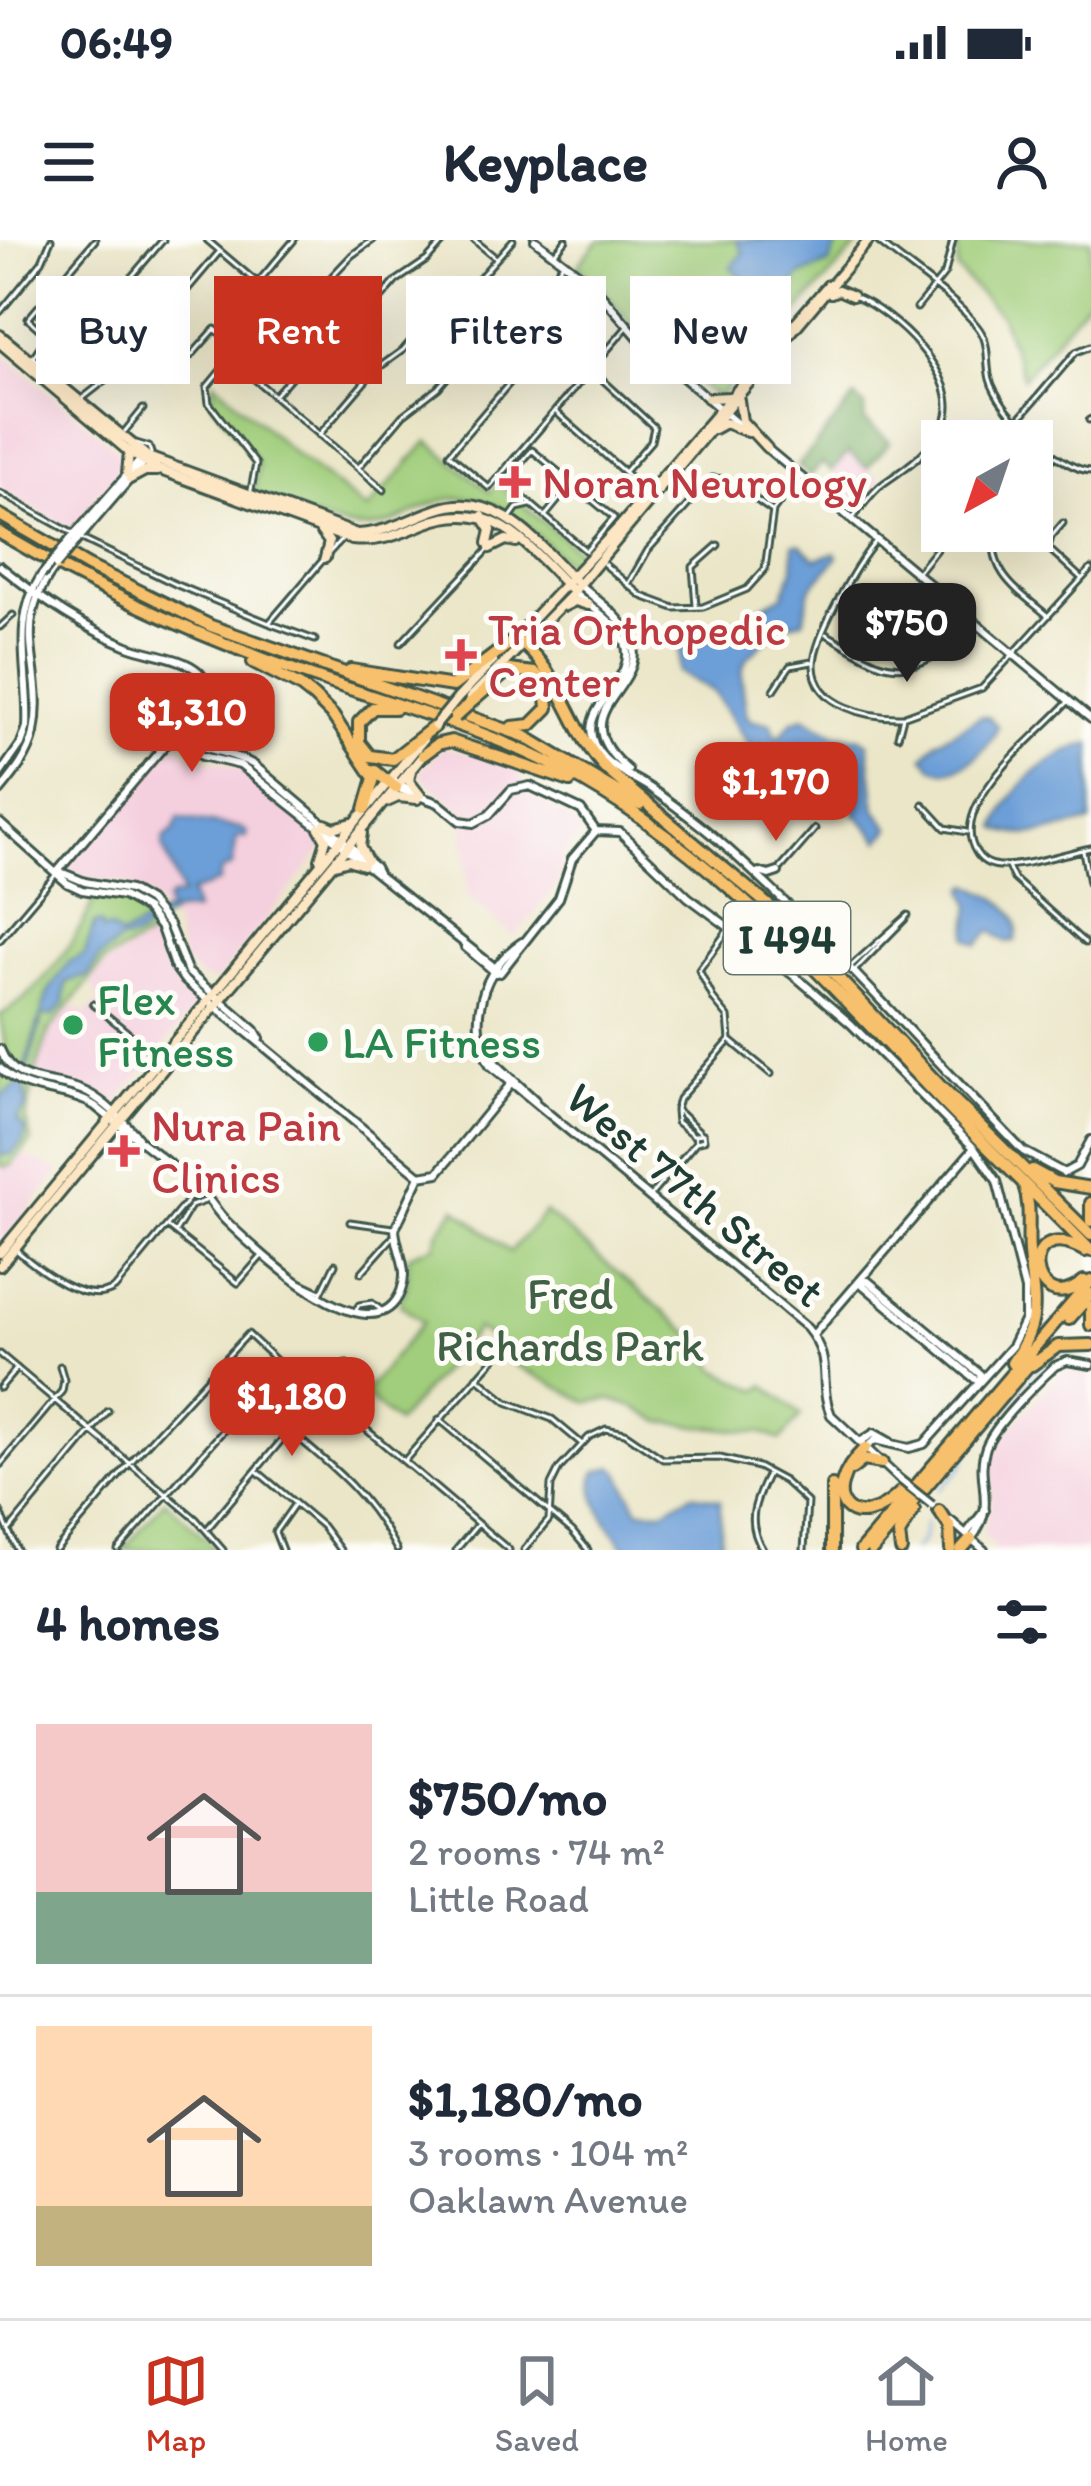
<!DOCTYPE html>
<html lang="en">
<head>
<meta charset="utf-8">
<style>
  body { margin:0; font-family:Itim,sans-serif; background:#f6f6f7; color:#1f2937; height:100vh; display:flex; flex-direction:column; font-size:45px; white-space:nowrap }
  * { box-sizing:border-box; margin:0 }
  p { font-size:39px; color:#747a83 }
  .icon { flex:none; width:66px; height:66px; fill:none; stroke:currentColor; stroke-width:2; stroke-linecap:round; stroke-linejoin:round }
  .map { position:relative; height:1310px; overflow:hidden }
  .drawer { display:flex; flex-direction:column; background:#fff; flex:1 }
  .drawer>* { flex:none }
  .top-card { position:absolute; left:36px; top:36px; width:1020px; height:108px; display:flex; gap:24px }
  .needle { width:78px; rotate:220deg }
  .fabs { position:absolute; left:921px; top:180px; display:grid; gap:24px }
  .fabs a { display:grid; place-items:center; width:132px; height:132px; border-radius:0px; background:#fff; box-shadow:0 12px 48px #0002; font-size:60px }
  .price { position:absolute; translate:-50% -102px; padding:0 27px; border-radius:24px; background:#c8321e; color:#fff; font-size:39px; line-height:78px; filter:drop-shadow(0 3px 6px #0008) }
  .price::after { content:''; position:absolute; left:50%; top:72px; width:36px; height:27px; margin-left:-18px; background:inherit; clip-path:polygon(0 0,100% 0,50% 100%) }
  .price.current { background:#222; color:#fff }
  ul { padding:0; list-style:none }
  li { display:flex; align-items:center; gap:36px; height:300px; padding:0 36px }
  li+li { border-top:3px solid #e0e1e3 }
  li span { display:grid; place-items:center; flex:none; width:336px; height:240px; border-radius:0px; color:#555 }
  li>.icon { margin-inline-start:auto }
  span .icon { width:144px; height:144px; fill:#fffc; stroke-width:1 }
  li b { font-size:51px }
  h2 { display:flex; justify-content:space-between; align-items:center; height:144px; padding:0 36px; font-size:51px }
  .chip { padding:0 42px; border-radius:0px; background:#fff; box-shadow:0 12px 48px #0002; font-size:42px; line-height:108px }
  .chip.current { background:#c8321e; color:#fff }
  .status { display:flex; justify-content:space-between; align-items:center; height:84px; padding:0 60px; background:#fff; direction:ltr }
  .status svg { height:33px; fill:currentColor }
  header { display:flex; justify-content:space-between; align-items:center; height:156px; padding:0 36px; background:#fff; font-size:54px; font-weight:700 }
  .tabs { display:flex; justify-content:space-around; align-items:center; height:168px; border-top:3px solid #e0e1e3; background:#fff; font-size:33px; color:#747a83 }
  .tabs a { display:grid; justify-items:center; gap:6px }
  .tabs .current { color:#c8321e }
  .map>svg:first-child { display:block }
</style>
</head>
<body>
<div class="status"><b>06:49</b><svg viewBox="0 0 49 12"><path d="M0 12V9h3v3zM5 12V6h3v6zM10 12V3h3v9zM15 12V0h3v12zM26 1h20v11H26zM47 4h2v5h-2z"/></svg></div>
<header><svg class="icon" aria-label="menu" viewBox="0 0 24 24"><path d="M4 6h16M4 12h16M4 18h16"/></svg>Keyplace<svg class="icon" aria-label="person" viewBox="0 0 24 24"><circle cx="12" cy="8" r="4"/><path d="M4 21q1-7 8-7t8 7"/></svg></header>
<div class="map">
<svg width="1091" height="1310" viewBox="0 0 1091 1310">
  <rect width="100%" height="100%" fill="#fdfcf7"/>
  <filter id="ink" filterUnits="userSpaceOnUse"><feTurbulence type="fractalNoise" baseFrequency=".00833" numOctaves="2"/><feDisplacementMap in="SourceGraphic" scale="24" xChannelSelector="R" yChannelSelector="G"/><feConvolveMatrix kernelMatrix="1 2 1 2 8 2 1 2 1" color-interpolation-filters="sRGB"/></filter>
  <filter id="wash" filterUnits="userSpaceOnUse"><feTurbulence type="fractalNoise" baseFrequency=".004" numOctaves="4" result="noise"/><feDisplacementMap in="SourceGraphic" scale="48" xChannelSelector="R" yChannelSelector="G"/><feGaussianBlur stdDeviation="2.7" result="paint"/><feColorMatrix in="noise" values="0 0 0 0 0 0 0 0 0 0 0 0 0 0 0 0 0 1.4 0 .05"/><feComposite in="paint" operator="in"/></filter>
  <g filter="url(#wash)">
    <rect width="100%" height="100%" fill="#ebe6c8"/>
    <path fill="#f4cfde" d="M0 111 124 215V227L101 254 94 249 98 257 73 287H67L0 250Z
      M848 212 881 240 853 273 825 250 837 235 832 231Z
      M174 503 198 520 222 522 246 532 324 600 323 609 216 741 201 738 183 722 174 682 150 658 124 642 85 640 65 630Z
      M443 507 515 525 528 554 558 570 583 591 565 614 558 644 514 697 468 656 463 573 419 534Z
      M161 692 172 726 199 763 114 866 92 853 35 837 50 794 62 776 73 766 86 774 100 759 91 746 95 737 109 723Z
      M24 915 60 931 0 1004V925L13 926Z
      M1063 1129 1091 1132V1310H997L983 1293 992 1264V1228L997 1204Z"/>
    <path fill="#a1ce7c" stroke="#608658" stroke-width="3" d="M599 0H863L720 156 710 153 634 88 598 43 578 25Z
      M958 0H1091V56L1023 138 1001 76 957 30Z
      M214 141 297 216 367 270 428 201 490 252 498 244 584 316 570 324 562 319C525 285 488 242 432 264 413 272 392 286 371 288 333 291 288 266 254 253L258 223 212 161Z
      M96 654C127 659 142 664 158 692L105 721 49 791 35 833 26 880 31 902 11 925 3 927 0 924V822L6 816 0 775C40 755 81 695 96 654Z
      M456 968 510 1012 545 972 699 1101 717 1130 759 1151 765 1145 801 1175 781 1200 763 1193 661 1182 635 1167 609 1159 588 1162 513 1124 512 1112 477 1089 397 1183 363 1154 423 1082 400 1064 407 1047 409 1015 435 1005 439 991Z
      M165 1260 217 1310H123Z"/>
    <path fill="#80b16c" stroke="#507750" stroke-width="3" d="M855 157 865 166 864 180 890 202 867 228 848 212 832 231 822 223 810 236 798 226Z"/>
    <path fill="#6c9ed7" stroke="#466e86" stroke-width="3" d="M736 0H839L830 23 799 36 788 54 751 45 731 27 743 13Z
      M794 304H800L815 319 835 313 838 317 810 349 803 381 778 386C769 403 742 413 742 434 741 447 746 461 746 475L752 481 770 483 778 498 793 481 805 477 837 495 859 497 868 503 876 570 890 588 880 601 854 572 857 554 852 544 844 539 814 541 776 529 748 504 714 452 679 432 680 406 700 400 783 355 793 329Z
      M981 476 990 478 998 487C988 509 968 529 944 531L933 528 924 517 936 502Z
      M1091 503V582C1063 588 1024 603 997 588 1010 545 1049 515 1091 503Z
      M179 578 240 588 247 592 246 598 237 597 232 626 221 631 219 642 190 653 195 671 175 672 133 699 120 701 99 718 88 736 66 742 64 764 53 776 43 775C36 802 19 839 27 866L17 880 25 890 23 901 12 914 0 915V857L20 843 48 752 69 722 85 714 94 684 100 683 103 690 109 688 121 697 169 670 166 663 170 657 182 655 163 606 164 598 174 590Z
      M969 645C993 654 1026 671 1015 701L1007 702 991 691 978 704 967 698 971 665 965 649Z
      M612 1227 619 1231 638 1270 663 1271 692 1254 720 1260 721 1310H627C613 1291 583 1254 597 1231Z"/>
    <g fill="none" stroke-linecap="round" stroke-linejoin="round">
      <path stroke="#6c9ed7" stroke-width="3" d="M1057 1114 1079 1110 1091 1114
        M940 1249 961 1228 969 1211 1044 1123
        M914 1310 923 1299 925 1283"/>
    </g>
  </g>
  <g filter="url(#ink)">
    <g fill="none" stroke-linecap="round" stroke-linejoin="round">
      <g stroke="#3e564a" stroke-width="9">
        <path id="minor" d="M207 0 281 63 312 55 345 83
          M474 0 496 18
          M876 0C907 26 952 55 977 86 991 103 985 120 990 139 998 170 1059 230 1091 231
          M556 12 566 0
          M564 22 544 49 548 82 543 104 449 214 489 248 627 87
          M259 41 294 0
          M314 55 352 15 373 0
          M917 68 945 33 953 0
          M0 72 42 21 51 0
          M191 116 215 89 236 107
          M231 119 384 250
          M591 129 654 187 651 201 625 231
          M52 130 163 0
          M64 143 33 117 47 96 28 79 95 0
          M274 156 324 100 371 70 396 41 427 20 445 0
          M83 158 120 129 220 11
          M556 172 648 253
          M1089 180 1091 179
          M125 191 143 169
          M319 195 374 131 403 110 441 67 475 43 513 0
          M1000 201 1076 112 1091 106
          M136 203 149 207 151 213
          M532 210 614 278 586 311 505 242Z
          M358 228 403 175 438 148 484 94 487 79 475 43
          M1032 243 1054 217
          M251 250 256 224 209 163 207 147 278 61
          M0 253 72 293
          M546 275 560 258
          M853 278C863 266 872 251 884 243 906 228 932 210 944 184 966 138 891 70 853 56
          M509 279 517 268 530 265
          M1063 283 1051 297 1048 308 1081 338
          M996 291C986 333 1020 352 1048 376
          M80 298 175 344 269 383 323 320
          M876 301C857 323 813 398 814 426 815 467 871 478 903 477L898 496
          M329 313 343 298
          M604 324 642 356 674 368 703 367 747 349 765 329 773 271 798 237
          M918 332 938 307 942 271
          M629 343 648 310 712 238 727 239 772 271
          M847 349 863 357
          M696 366 693 327 718 305
          M271 384 315 400
          M0 387 13 375
          M909 389 910 422
          M826 394C843 403 860 416 879 423 915 437 952 408 973 382
          M401 403 489 309
          M774 450 790 426 812 422
          M1068 462C1040 494 946 564 976 612 981 621 989 625 999 626 1028 626 1062 614 1091 608
          M905 476 982 448 1091 329
          M923 564 945 588 967 592
          M1083 611 1089 643
          M1008 627 1014 639 1085 703
          M781 628 815 589
          M0 700 57 633
          M851 726 908 675
          M853 732 905 679
          M93 764 159 818
          M731 801 771 834
          M676 869 679 859 730 800 728 777 714 760 699 730 728 690
          M676 871 677 882 693 895
          M678 871 701 893
          M650 956 696 902 704 900 703 894 695 895 696 902
          M350 982 393 988
          M168 987 238 1043 261 1017
          M176 991 191 966 205 961
          M16 1010C38 1029 87 1068 115 1048L197 949
          M361 1033 393 997
          M302 1043 319 1051
          M320 1055 335 1024
          M356 1070 359 1065 372 1063 381 1070
          M0 1114 196 1279 223 1310
          M477 1137 507 1162 552 1179 582 1204
          M0 1148 17 1128
          M322 1152 509 1310
          M439 1179 572 1291 588 1310
          M291 1192C337 1230 369 1256 397 1310
          M405 1220 499 1113
          M0 1225 62 1151 64 1140 60 1126
          M258 1232 322 1286 340 1310
          M0 1271 17 1310
          M208 1288 346 1123
          M10 1289 108 1171
          M56 1310 136 1216 248 1094 281 1125 118 1310
          M282 1310 275 1292 294 1265
          M456 1310 477 1285
          M524 1310 549 1280 551 1245 559 1229 589 1197 606 1189 625 1193 663 1219 720 1218 758 1227 784 1241 807 1262 804 1310
          M763 1310C745 1282 755 1261 768 1234"/>
      </g>
      <g stroke="#3e564a" stroke-width="12">
        <path id="tertiary" d="M535 0 591 43 644 104 740 186
          M764 206 1091 479
          M69 301 142 218
          M75 303 147 219
          M0 326C39 358 81 387 128 406 149 414 183 417 199 432 210 443 206 456 198 466L58 631
          M580 345C595 359 617 373 627 391 661 449 553 466 628 530
          M574 352C589 366 618 383 625 403 641 446 561 471 604 518 616 531 635 538 650 548 680 569 709 591 736 616 837 708 928 813 1023 911L1064 933 1077 926 1091 900
          M176 492C199 513 228 509 254 525L375 627 378 633
          M171 498 202 516 240 525 498 730
          M0 534 21 504 27 487C30 434 10 383 41 336
          M395 541 420 556
          M396 548 438 563 460 581 474 583 489 575 511 550 530 546 581 570 596 591
          M0 551C14 534 29 516 34 493 47 427 7 389 56 326
          M0 583 67 643 82 650 123 656 146 669 161 688 174 726 185 741 420 936
          M596 591 620 592 688 657 797 738 851 784 974 908 997 941 1025 1050V1079L1012 1106 924 1204 909 1208 875 1200 865 1208
          M58 631 85 642 130 650 149 661 169 685 188 732 255 790 260 799
          M759 632 769 635 778 632
          M522 702C482 728 466 783 490 825L807 1088C835 1122 817 1142 831 1175L898 1238
          M465 707 496 733
          M500 733 559 658 572 619 596 591
          M486 800 490 818 535 860
          M0 809C16 850 56 836 88 853 107 863 124 882 138 897
          M0 828C26 856 64 847 95 866 129 894 165 918 197 947 209 957 216 972 227 982 255 1009 373 1122 401 1051 410 1027 396 1011 395 989L420 936
          M420 936 438 933 510 845
          M861 1040 863 1045 976 1140H981
          M861 1040 868 1041 980 1134 981 1140
          M813 1095 974 908
          M860 1202 874 1193 890 1202
          M951 1281 984 1310
          M966 1294 985 1270
          M971 1299C999 1264 974 1241 986 1207 995 1183 1036 1144 1055 1126L1067 1121 1091 1125"/>
      </g>
      <g stroke="#3e564a" stroke-width="14">
        <path id="secondary" d="M831 53 838 50 852 56
          M0 95 148 217 357 294C387 293 411 278 438 269 499 248 541 308 579 345
          M0 103 128 211 157 229 352 300C379 303 400 294 424 284 496 256 526 306 574 352
          M708 158 729 157
          M739 160 742 181 767 208
          M714 189 725 183 748 192
          M127 234 129 212
          M130 239 145 231H157
          M482 276 491 290 488 303
          M320 290 329 302 325 318
          M490 308 506 300 516 302
          M565 366 575 361 588 365
          M512 401 619 287 828 45
          M458 458 493 421
          M470 458 570 356 869 0
          M411 531 409 541 420 555
          M387 562 398 557 417 559
          M325 584 334 588 352 583
          M319 588 326 600 320 619
          M362 593 360 607 367 620
          M332 625 348 620 363 625
          M0 1013 423 500
          M0 1026 424 514"/>
      </g>
      <g stroke="#3e564a" stroke-width="16">
        <path id="motorway" d="M0 275 88 326 211 386 524 496 640 565
          M0 293C95 349 193 394 297 431 386 463 477 485 561 529 705 605 807 721 918 836 974 896 1034 952 1091 1011
          M515 398C563 432 568 489 607 530L774 670 943 849 1091 995
          M253 422 300 446 314 457 333 476 374 538 365 569
          M351 430 453 446 510 403
          M468 465 509 430 535 433 546 445 548 468 531 485 512 487
          M395 468H373L359 482V502L370 516 393 519 435 486
          M423 515 438 504 451 501 570 541
          M375 531 396 548
          M1032 930 1054 942 1091 948
          M1091 963V981
          M1084 1041C1030 1086 1014 971 1085 1011
          M1091 1067V1085
          M1069 1079 1091 1054
          M1012 1123C1043 1080 1033 1061 1029 1013 1027 989 1032 969 1024 945
          M1032 1125 1058 1106 1091 1105
          M865 1208C813 1259 854 1300 902 1251
          M852 1229 863 1220 882 1223
          M832 1246V1310
          M939 1271 950 1287 951 1310
          M861 1310 1091 1041
          M872 1310 1033 1120
          M901 1310 899 1294 914 1270
          M961 1310 971 1299"/>
      </g>
      <use href="#minor" stroke="#fff" stroke-width="3"/>
      <use href="#tertiary" stroke="#fff" stroke-width="6"/>
      <use href="#secondary" stroke="#fce6c4" stroke-width="8"/>
      <use href="#motorway" stroke="#f7c06c" stroke-width="10"/>
      <g stroke="#3e564a" stroke-width="12" stroke-linecap="butt">
        <path id="tertiary-bridge" d="M56 326 75 303
          M41 336 69 301
          M898 1238 932 1265"/>
      </g>
      <g stroke="#3e564a" stroke-width="14" stroke-linecap="butt">
        <path id="secondary-bridge" d="M435 486 458 458"/>
      </g>
      <g stroke="#3e564a" stroke-width="16" stroke-linecap="butt">
        <path id="motorway-bridge" d="M455 477 468 465"/>
      </g>
      <use href="#tertiary-bridge" stroke="#fff" stroke-width="6"/>
      <use href="#secondary-bridge" stroke="#fce6c4" stroke-width="8"/>
      <use href="#motorway-bridge" stroke="#f7c06c" stroke-width="10"/>
    </g>
  </g>
  <g fill="#e0444e" stroke="#fdfcf7" stroke-width="4.5">
    <path d="M509 224h12v12h12v12h-12v12h-12v-12h-12v-12h12z"/>
    <path d="M455 397h12v12h12v12h-12v12h-12v-12h-12v-12h12z"/>
    <path d="M118 893h12v12h12v12h-12v12h-12v-12h-12v-12h12z"/>
  </g>
  <g fill="#2e9e5b" stroke="#fdfcf7" stroke-width="4.5">
    <circle cx="73" cy="785" r="12"/>
    <circle cx="318" cy="802" r="12"/>
  </g>
  <g text-anchor="middle" dominant-baseline="central" stroke-width="10" stroke-linejoin="round" paint-order="stroke">
    <rect fill="#fdfcf7" stroke="#62766e" stroke-width="3" x="724" y="662" width="126" height="72" rx="9"/>
    <g font-size="42" font-weight="bold" fill="#1f3d34">
      <text x="787" y="698">I 494</text>
    </g>
    <g font-size="45" fill="#be3a42" stroke="#fdfcf7" text-anchor="start">
      <text x="542" y="242">Noran Neurology</text>
      <text x="488" y="389">Tria Orthopedic<tspan x="488" dy="52">Center</tspan></text>
      <text x="151" y="885">Nura Pain<tspan x="151" dy="52">Clinics</tspan></text>
    </g>
    <g font-size="45" fill="#27864d" stroke="#fdfcf7" text-anchor="start">
      <text x="97" y="759">Flex<tspan x="97" dy="52">Fitness</tspan></text>
      <text x="342" y="802">LA Fitness</text>
    </g>
    <g font-size="45" fill="#1f3d34" stroke="#fdfcf7">
      <text transform="translate(696 954) rotate(40)">West 77th Street</text>
    </g>
    <g font-size="45" fill="#406146" stroke="#fdfcf7">
      <text x="570" y="1053">Fred<tspan x="570" dy="52">Richards Park</tspan></text>
    </g>
  </g>
</svg>
<div class="fabs">
<a><svg class="needle" viewBox="-14 -14 28 28"><path d="M0-13l5 13h-10z" fill="#e53935"/><path d="M0 13l5-13h-10z" fill="#747a83"/></svg></a>
</div>
<b class="price current" style="left:907px;top:445px">$750</b>
<b class="price" style="left:192px;top:535px">$1,310</b>
<b class="price" style="left:776px;top:604px">$1,170</b>
<b class="price" style="left:292px;top:1219px">$1,180</b>
<div class="top-card">
<a class="chip">Buy</a>
<a class="chip current">Rent</a>
<a class="chip">Filters</a>
<a class="chip">New</a>
</div>
</div>
<section class="drawer">
<h2>4 homes<svg class="icon" aria-label="filters" viewBox="0 0 24 24"><path d="M4 7h16M4 17h16"/><circle cx="9" cy="7" r="2"/><circle cx="15" cy="17" r="2"/></svg></h2>
<ul>
<li><span style="background:linear-gradient(#f6c9c9 70%,#7fa58c 0)"><svg class="icon" aria-label="home" viewBox="0 0 24 24"><path d="M3 11l9-7 9 7M6 9v11h12V9"/></svg></span><div><b>$750/mo</b><p>2 rooms · 74 m²</p><p>Little Road</p></div></li>
<li><span style="background:linear-gradient(#ffd9b3 75%,#c2b280 0)"><svg class="icon" aria-label="home" viewBox="0 0 24 24"><path d="M3 11l9-7 9 7M6 9v11h12V9"/></svg></span><div><b>$1,180/mo</b><p>3 rooms · 104 m²</p><p>Oaklawn Avenue</p></div></li>
</ul>
</section>
<nav class="tabs">
<a class="current"><svg class="icon" aria-label="map" viewBox="0 0 24 24"><path d="M3 6l6-2 6 2 6-2v14l-6 2-6-2-6 2zM9 4v14M15 6v14"/></svg>Map</a>
<a><svg class="icon" aria-label="saved" viewBox="0 0 24 24"><path d="M7 4h10v16l-5-4-5 4z"/></svg>Saved</a>
<a><svg class="icon" aria-label="home" viewBox="0 0 24 24"><path d="M3 11l9-7 9 7M6 9v11h12V9"/></svg>Home</a>
</nav>
</body>
</html>
